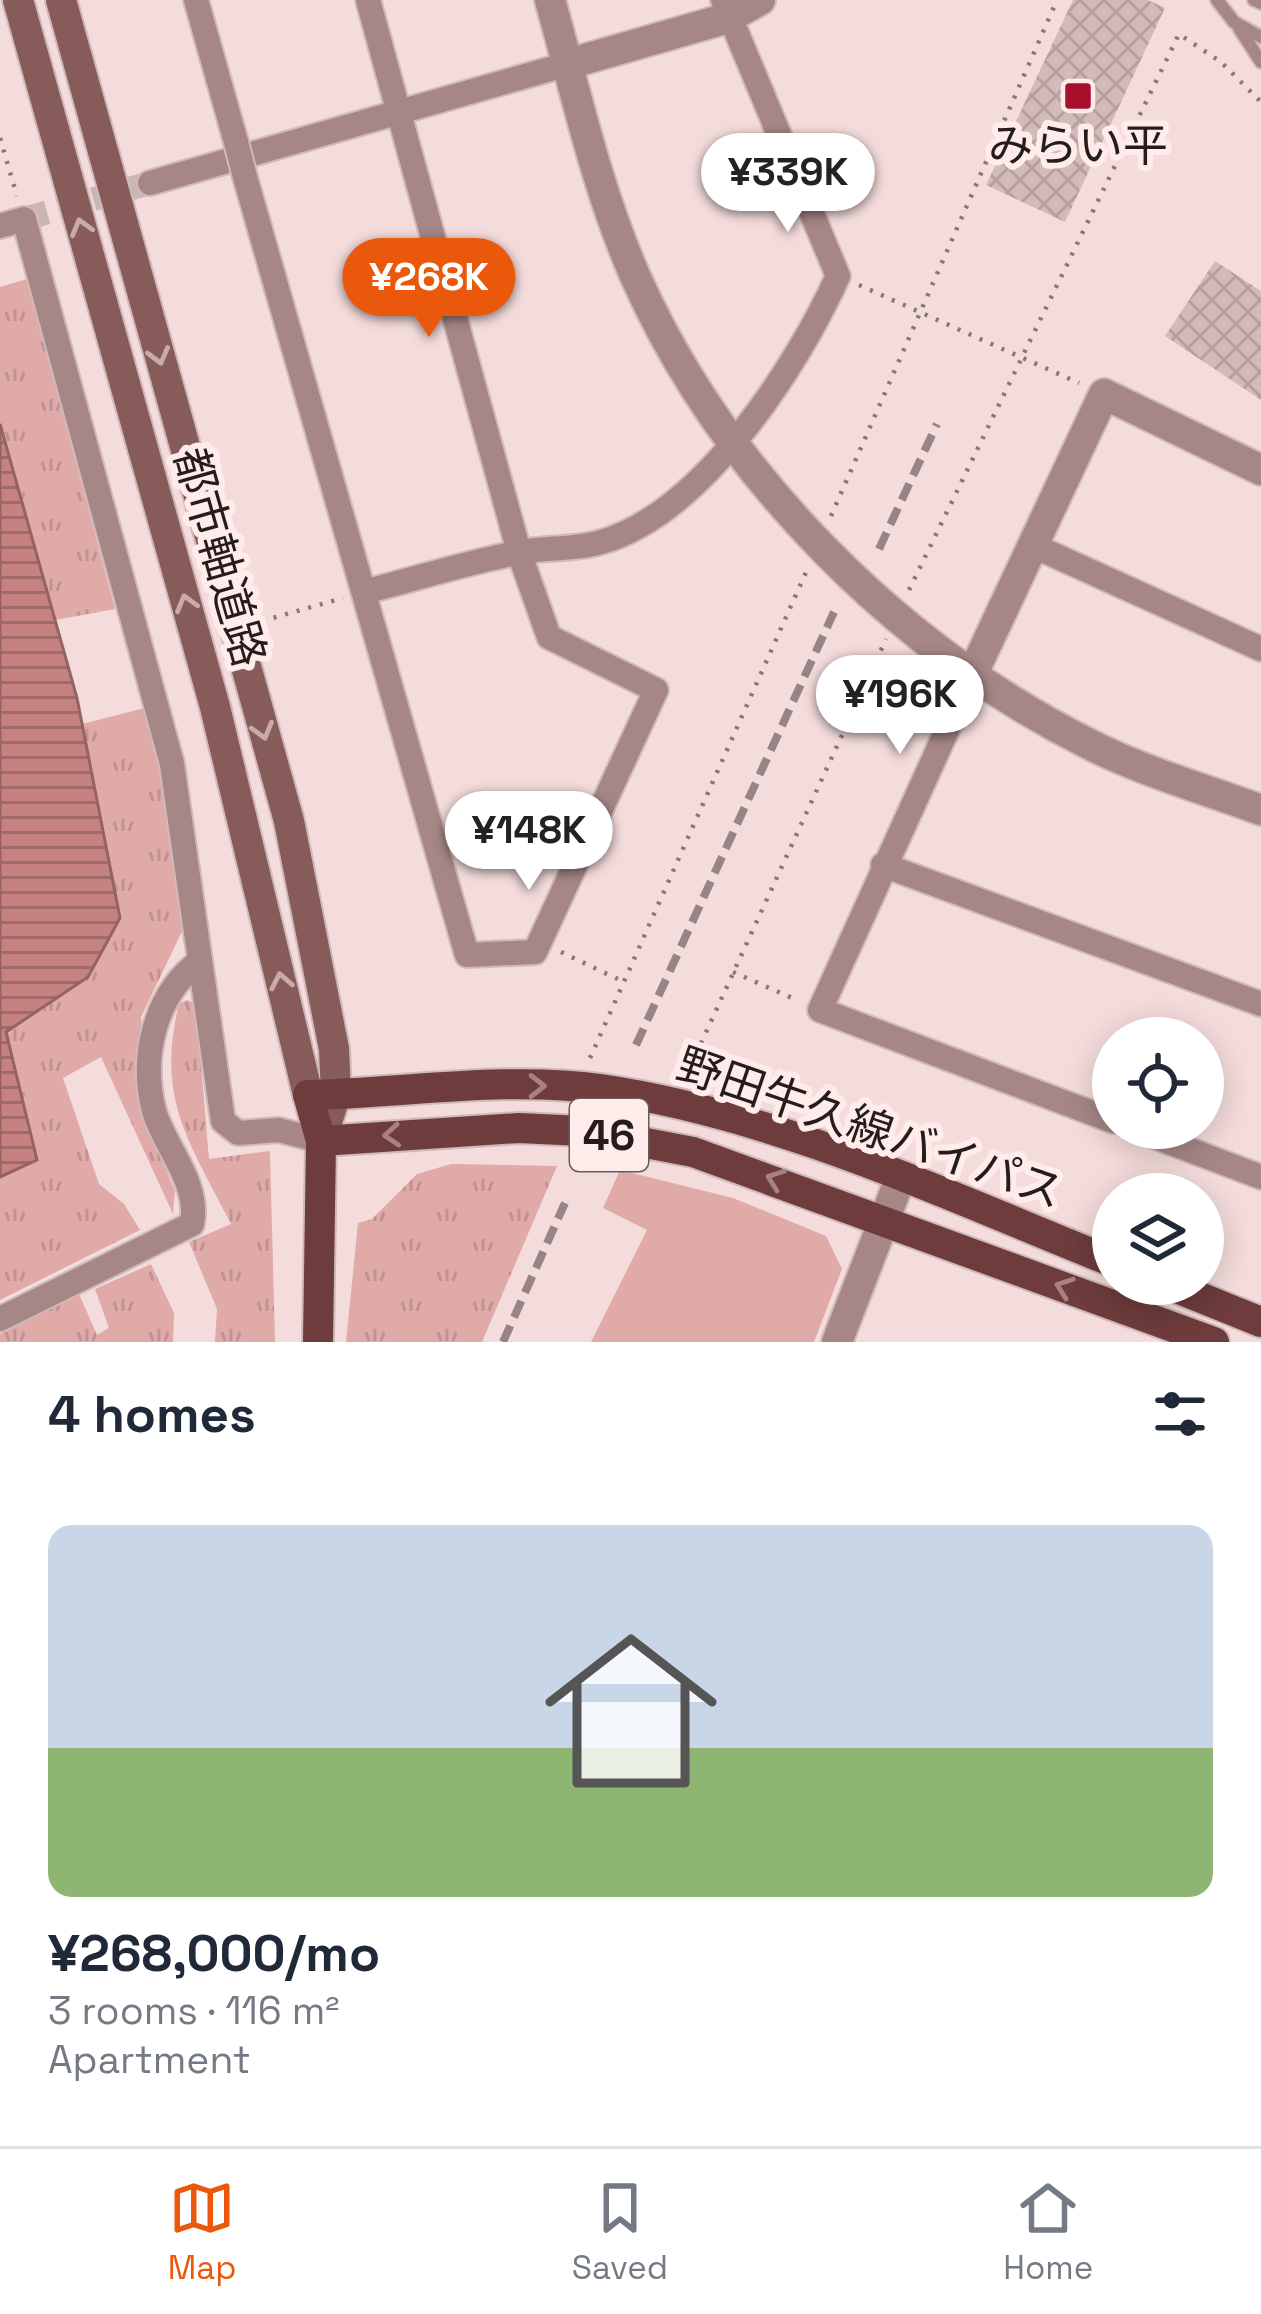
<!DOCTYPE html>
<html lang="en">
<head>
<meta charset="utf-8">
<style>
  body { margin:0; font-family:"Space Grotesk","Noto Sans JP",sans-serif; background:#f6f6f7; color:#1f2937; height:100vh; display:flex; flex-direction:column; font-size:45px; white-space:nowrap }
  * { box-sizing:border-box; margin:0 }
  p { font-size:39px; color:#747a83 }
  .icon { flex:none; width:66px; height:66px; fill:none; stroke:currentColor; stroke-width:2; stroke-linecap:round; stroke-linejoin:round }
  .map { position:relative; height:1342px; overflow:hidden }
  .details { display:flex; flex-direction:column; background:#fff; flex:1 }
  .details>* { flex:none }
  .buttons { position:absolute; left:1092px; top:1017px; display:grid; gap:24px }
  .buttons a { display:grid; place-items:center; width:132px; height:132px; border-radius:50%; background:#fff; box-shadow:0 6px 30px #0003; font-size:60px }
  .price { position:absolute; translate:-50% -102px; padding:0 27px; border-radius:42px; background:#fff; color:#222; font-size:39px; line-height:78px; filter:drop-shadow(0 3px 6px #0008) }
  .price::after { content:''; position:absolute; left:50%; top:72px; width:36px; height:27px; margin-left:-18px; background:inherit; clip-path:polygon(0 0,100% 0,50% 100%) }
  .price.current { background:#ea580c; color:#fff }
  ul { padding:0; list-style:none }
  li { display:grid; align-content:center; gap:24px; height:636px; padding:0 48px }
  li+li { border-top:3px solid #e0e1e3 }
  li span { display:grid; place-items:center; height:372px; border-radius:24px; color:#555 }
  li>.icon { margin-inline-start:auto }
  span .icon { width:216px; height:216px; fill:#fffc; stroke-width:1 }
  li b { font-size:51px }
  h2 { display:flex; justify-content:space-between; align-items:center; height:144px; padding:0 48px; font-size:51px }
  .tab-bar { display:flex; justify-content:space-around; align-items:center; height:168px; border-top:3px solid #e0e1e3; background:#fff; font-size:33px; color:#747a83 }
  .tab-bar a { display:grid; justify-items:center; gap:6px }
  .tab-bar .current { color:#ea580c }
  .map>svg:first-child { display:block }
</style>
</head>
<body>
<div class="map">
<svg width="1261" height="1342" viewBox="0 0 1261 1342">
  <defs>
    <pattern id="grass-tufts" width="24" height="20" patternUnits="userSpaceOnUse" patternTransform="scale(3)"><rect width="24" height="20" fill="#e0aaa9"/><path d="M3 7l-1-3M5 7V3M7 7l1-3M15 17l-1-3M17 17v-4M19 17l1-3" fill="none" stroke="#c09291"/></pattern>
    <pattern id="water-rules" width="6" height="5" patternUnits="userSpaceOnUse" patternTransform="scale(3)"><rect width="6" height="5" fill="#c58281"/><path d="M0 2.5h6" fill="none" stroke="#a06a69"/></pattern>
    <pattern id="building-cross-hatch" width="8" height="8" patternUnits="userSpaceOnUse" patternTransform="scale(3)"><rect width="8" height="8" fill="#d3bbba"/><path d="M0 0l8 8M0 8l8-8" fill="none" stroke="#b5a09f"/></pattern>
  </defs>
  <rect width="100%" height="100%" fill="#f5dcdc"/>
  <path fill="url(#grass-tufts)" d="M27 279 115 609 55 620 0 424V287Z
    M145 708 165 779 187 921 141 1017 144 1117 175 1191 173 1214 101 1057 63 1078 99 1184 124 1204 140 1230 0 1300V1177L37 1160 6 1032 88 977 120 918 82 724Z
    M187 1000 196 1004 209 1159 270 1151 275 1342H215L217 1309 189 1242 231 1224C190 1143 155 1099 179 1004Z
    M451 1164 557 1166 482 1342H346L358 1223 372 1219 417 1174Z
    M151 1264 174 1313 173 1342H0V1334L79 1294 97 1335 109 1328 95 1289Z"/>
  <path fill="#e0aaa9" d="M620 1170 733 1198 826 1236 842 1269 814 1342H591L647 1230 603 1208Z"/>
  <path fill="url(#water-rules)" stroke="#956363" stroke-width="3" d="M0 424 77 698 120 918 88 977 6 1032 37 1160 0 1177Z"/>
  <path fill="url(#building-cross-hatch)" d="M1073 0H1148L1165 8 1065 222 986 185Z
    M1215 261 1261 291V400L1165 336Z"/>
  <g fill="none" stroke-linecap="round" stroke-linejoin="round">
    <path stroke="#cbb6b6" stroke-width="24" stroke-dasharray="24 12" stroke-linecap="butt" d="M24 219 150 183"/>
    <g stroke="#d0b9b9" stroke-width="16">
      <path id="service" d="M1217 0 1234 22 1261 37
        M1254 0 1261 3
        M1239 28 1261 62"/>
    </g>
    <g stroke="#d0b9b9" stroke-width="28">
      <path id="minor" d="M196 0 236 142
        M245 177 467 955 535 952 656 690 549 637 519 552 368 0
        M150 183 568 64
        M0 226 24 219 172 764 223 1121 238 1133 279 1130 321 1141
        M1034 546 1261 649
        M364 592C415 579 465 563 516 553 543 547 572 550 598 543 701 516 797 367 838 276L723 0
        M972 675 820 1010 1113 1121
        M883 865 1261 1004
        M1132 1128 1261 1177
        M0 1319 192 1224C200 1183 165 1148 154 1111 140 1056 155 994 200 961"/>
    </g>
    <g stroke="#d0b9b9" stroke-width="34">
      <path id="tertiary" d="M550 0C576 93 597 190 636 278 724 475 898 649 1091 745 1144 772 1205 789 1261 810
        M568 64 728 18 760 0
        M972 675 1104 394 1261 470
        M837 1342 900 1179"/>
    </g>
    <g stroke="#d0b9b9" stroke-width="34">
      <path id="secondary" d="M18 0 215 707 308 1095
        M61 0 289 821 334 1049 336 1094 321 1141"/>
    </g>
    <g stroke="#d0b9b9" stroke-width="34">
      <path id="primary" d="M321 1141 519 1128 583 1131 693 1152 1214 1342
        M1167 1284 1261 1322
        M318 1342 321 1141 308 1095C404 1093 505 1076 601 1089 778 1115 948 1196 1113 1262"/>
    </g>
    <path stroke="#877777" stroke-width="4.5" stroke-dasharray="3 9" stroke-linecap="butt" d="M0 138 17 196
      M859 285 1079 383
      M831 516 1057 0
      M909 590 1179 34 1221 62 1261 102
      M262 621 343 598
      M561 952 624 982
      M733 972 799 1001
      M590 1058 807 570
      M686 1076 886 639"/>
    <use href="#service" stroke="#a68786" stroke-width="12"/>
    <use href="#minor" stroke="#a68786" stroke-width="24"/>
    <use href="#tertiary" stroke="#a68786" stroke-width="30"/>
    <use href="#secondary" stroke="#865b5a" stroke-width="30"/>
    <use href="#primary" stroke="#6e3c3c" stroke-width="30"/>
    <path stroke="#978585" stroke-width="8" stroke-dasharray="18 9" stroke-linecap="butt" d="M879 549 937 424
      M636 1045 834 612
      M503 1342 565 1203"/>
    <g stroke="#d0b9b9" stroke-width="28" stroke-linecap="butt">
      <path id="minor-bridge" d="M236 142 245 177"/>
    </g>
    <use href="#minor-bridge" stroke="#a68786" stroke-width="24"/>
  </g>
  <defs><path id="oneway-chevron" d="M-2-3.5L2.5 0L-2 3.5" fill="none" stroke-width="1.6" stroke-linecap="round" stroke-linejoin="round" transform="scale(3)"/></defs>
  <g stroke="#c8aaa9">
    <use href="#oneway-chevron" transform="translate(81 227) rotate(-106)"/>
    <use href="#oneway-chevron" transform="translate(159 356) rotate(75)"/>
    <use href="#oneway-chevron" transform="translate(186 603) rotate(-106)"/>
    <use href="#oneway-chevron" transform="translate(263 731) rotate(74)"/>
    <use href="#oneway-chevron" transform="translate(281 981) rotate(-101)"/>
  </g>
  <g stroke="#a88282">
    <use href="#oneway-chevron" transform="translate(537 1086)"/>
    <use href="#oneway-chevron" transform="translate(392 1135) rotate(176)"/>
    <use href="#oneway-chevron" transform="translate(775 1179) rotate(-160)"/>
    <use href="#oneway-chevron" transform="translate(1064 1287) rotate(-160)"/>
  </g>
  <rect fill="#a80f2d" stroke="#feebea" stroke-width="4.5" x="1063" y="81" width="30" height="30" rx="6"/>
  <g text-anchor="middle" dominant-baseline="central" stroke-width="12" stroke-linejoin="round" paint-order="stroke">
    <rect fill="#feebea" stroke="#665a5a" stroke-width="3" x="570" y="1099" width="78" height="72" rx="9"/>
    <g font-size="42" font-weight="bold" fill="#251c1c">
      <text x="609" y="1135">46</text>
    </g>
    <g font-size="45" fill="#251c1c" stroke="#feebea">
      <text x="1078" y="145">みらい平</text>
    </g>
    <g font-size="45" fill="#251c1c" stroke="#feebea">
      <text transform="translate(220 557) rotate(74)">都市軸道路</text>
      <text transform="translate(870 1128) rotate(19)">野田牛久線バイパス</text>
    </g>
  </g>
</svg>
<div class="buttons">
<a><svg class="icon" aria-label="locate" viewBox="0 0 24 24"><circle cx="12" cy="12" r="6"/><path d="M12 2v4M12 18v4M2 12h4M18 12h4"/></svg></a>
<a><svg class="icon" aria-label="layers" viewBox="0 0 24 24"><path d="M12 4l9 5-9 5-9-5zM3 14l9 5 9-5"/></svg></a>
</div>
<b class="price" style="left:788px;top:235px">¥339K</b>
<b class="price current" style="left:429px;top:340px">¥268K</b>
<b class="price" style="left:900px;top:757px">¥196K</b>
<b class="price" style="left:529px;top:893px">¥148K</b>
</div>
<section class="details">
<h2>4 homes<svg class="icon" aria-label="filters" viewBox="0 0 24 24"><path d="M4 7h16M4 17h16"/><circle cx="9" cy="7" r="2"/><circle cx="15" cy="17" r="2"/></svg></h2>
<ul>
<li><span style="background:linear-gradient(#c9d6e8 60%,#8fb573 0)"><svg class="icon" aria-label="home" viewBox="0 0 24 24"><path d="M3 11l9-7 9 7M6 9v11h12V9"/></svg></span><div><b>¥268,000/mo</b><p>3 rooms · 116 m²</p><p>Apartment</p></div></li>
</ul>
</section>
<nav class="tab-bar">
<a class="current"><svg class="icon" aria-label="map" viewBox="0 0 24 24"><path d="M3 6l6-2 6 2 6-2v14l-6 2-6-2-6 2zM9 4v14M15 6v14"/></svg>Map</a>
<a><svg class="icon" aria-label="saved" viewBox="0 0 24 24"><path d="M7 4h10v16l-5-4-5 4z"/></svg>Saved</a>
<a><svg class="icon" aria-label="home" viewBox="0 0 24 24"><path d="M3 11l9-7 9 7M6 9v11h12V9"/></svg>Home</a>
</nav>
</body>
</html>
